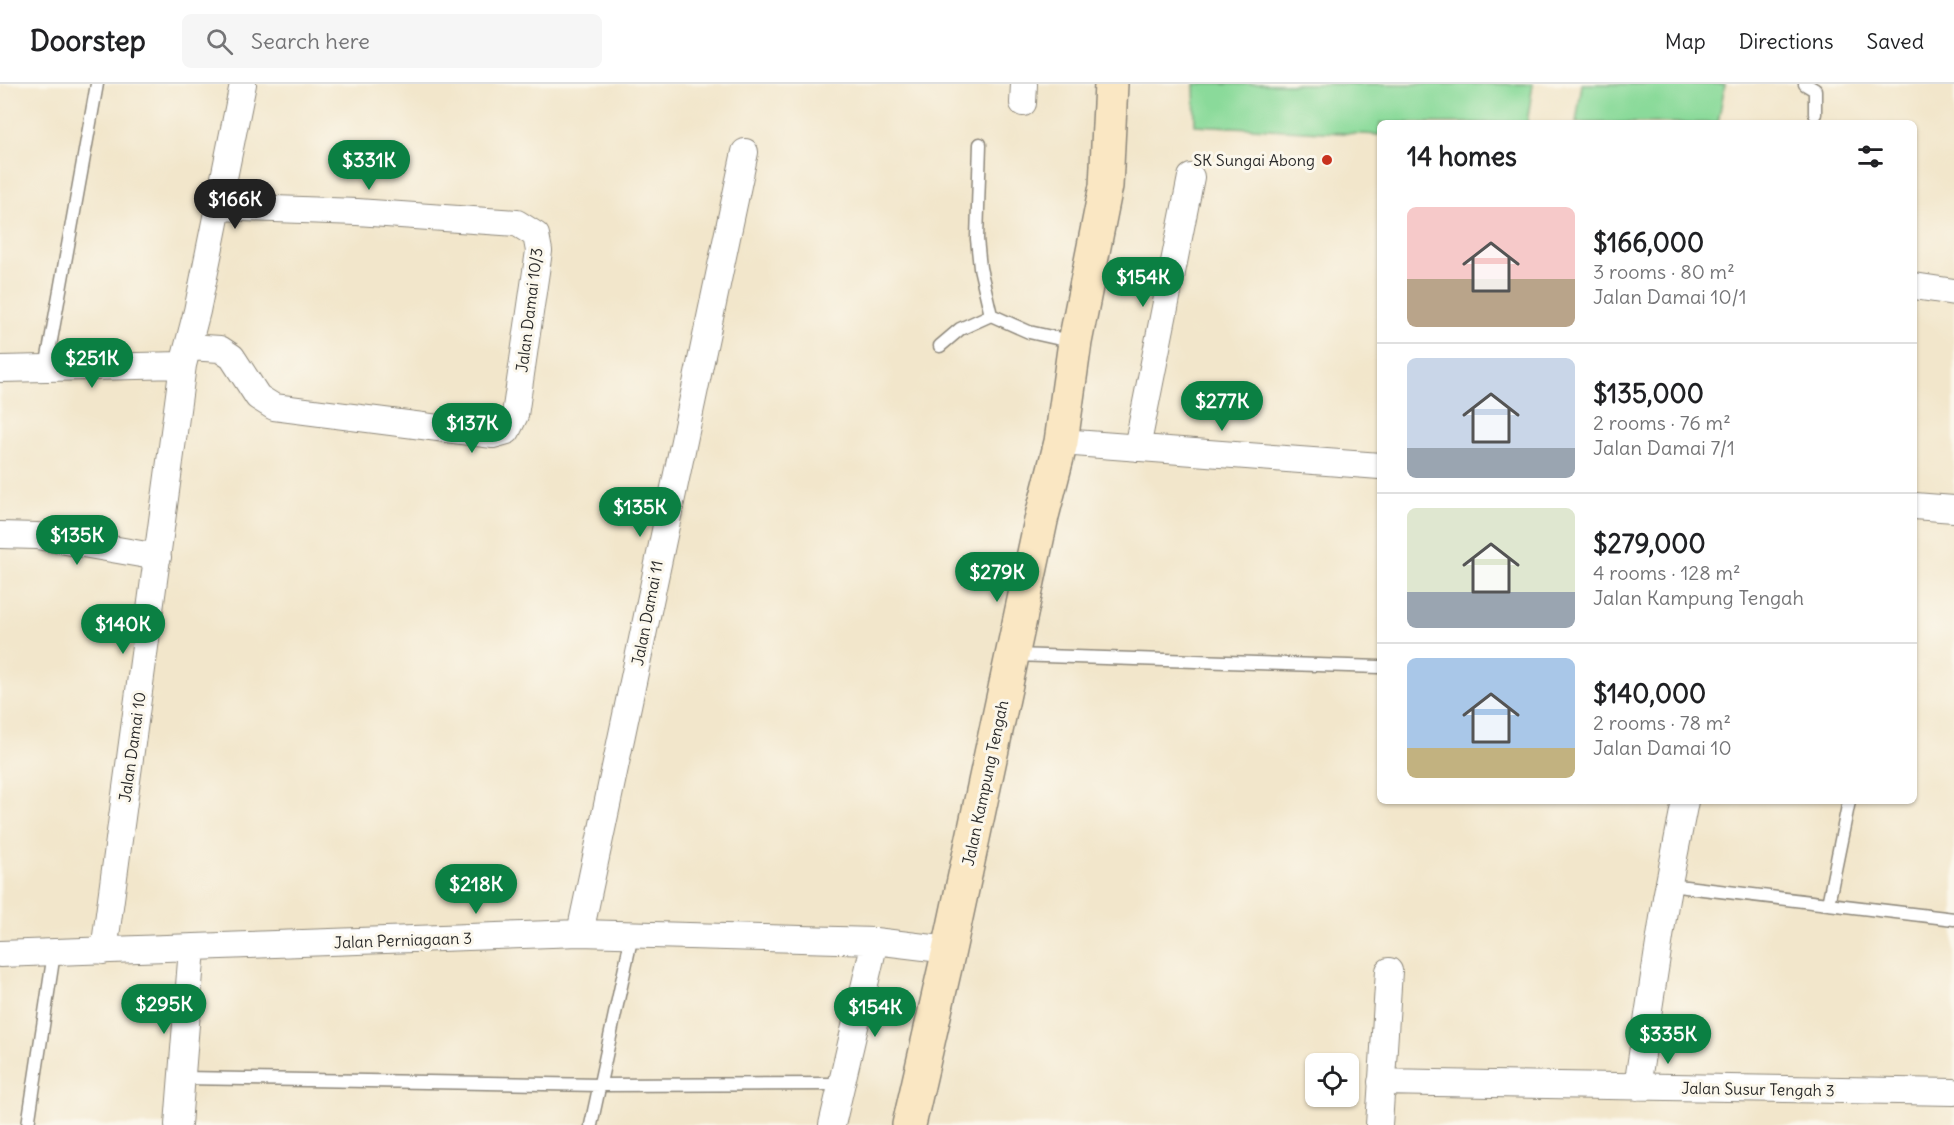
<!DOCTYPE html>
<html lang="en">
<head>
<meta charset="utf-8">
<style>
  body { margin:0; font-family:Delius,sans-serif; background:#f6f6f6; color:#202124; height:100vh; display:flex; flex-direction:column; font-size:22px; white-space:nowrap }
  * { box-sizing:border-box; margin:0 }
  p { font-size:20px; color:#757577 }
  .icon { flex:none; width:33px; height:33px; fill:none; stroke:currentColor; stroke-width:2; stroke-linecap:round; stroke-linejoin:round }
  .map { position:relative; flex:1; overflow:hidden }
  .side { position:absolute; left:1377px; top:36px; width:540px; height:684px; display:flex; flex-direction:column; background:#fff; border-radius:9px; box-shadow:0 2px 4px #0004 }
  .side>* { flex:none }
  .controls { position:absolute; left:1305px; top:969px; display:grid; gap:12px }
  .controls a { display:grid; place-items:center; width:54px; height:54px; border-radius:9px; background:#fff; box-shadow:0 2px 4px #0004; font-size:30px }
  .price { position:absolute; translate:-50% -51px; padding:0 14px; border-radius:21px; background:#0b8043; color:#fff; font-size:20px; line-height:39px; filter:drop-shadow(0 2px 3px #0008) }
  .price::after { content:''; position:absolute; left:50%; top:36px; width:18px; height:14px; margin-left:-9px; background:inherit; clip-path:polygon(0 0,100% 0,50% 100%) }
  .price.current { background:#222; color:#fff }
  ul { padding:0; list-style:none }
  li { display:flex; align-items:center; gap:18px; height:150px; padding:0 30px }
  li+li { border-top:2px solid #e0e0e0 }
  li span { display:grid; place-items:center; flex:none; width:168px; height:120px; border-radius:9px; color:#555 }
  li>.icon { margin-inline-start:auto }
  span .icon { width:72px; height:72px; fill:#fffc; stroke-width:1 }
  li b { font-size:26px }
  h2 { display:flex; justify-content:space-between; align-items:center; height:72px; padding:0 30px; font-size:26px }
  header { display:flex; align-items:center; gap:36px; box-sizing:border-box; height:84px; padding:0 30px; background:#fff; border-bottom:2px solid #e0e0e0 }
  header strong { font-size:28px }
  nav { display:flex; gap:33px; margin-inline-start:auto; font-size:21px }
  .search { width:420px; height:54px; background:#f6f6f6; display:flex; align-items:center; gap:15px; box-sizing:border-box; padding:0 21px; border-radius:9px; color:#757577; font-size:22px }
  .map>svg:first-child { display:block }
</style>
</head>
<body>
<header>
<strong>Doorstep</strong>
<div class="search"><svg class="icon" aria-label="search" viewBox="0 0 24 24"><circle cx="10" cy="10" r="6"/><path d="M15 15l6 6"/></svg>Search here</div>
<nav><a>Map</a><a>Directions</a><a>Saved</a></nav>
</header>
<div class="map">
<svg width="1954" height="1041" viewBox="0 0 1954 1041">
  <rect width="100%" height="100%" fill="#fbf7ec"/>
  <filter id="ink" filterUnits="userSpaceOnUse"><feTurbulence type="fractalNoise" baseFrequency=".0167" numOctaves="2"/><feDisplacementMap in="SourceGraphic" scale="12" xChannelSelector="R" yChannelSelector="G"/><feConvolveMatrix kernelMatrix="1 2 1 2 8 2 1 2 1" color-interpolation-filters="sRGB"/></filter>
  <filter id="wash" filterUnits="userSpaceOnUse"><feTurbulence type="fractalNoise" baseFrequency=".008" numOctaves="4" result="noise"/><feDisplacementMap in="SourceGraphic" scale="24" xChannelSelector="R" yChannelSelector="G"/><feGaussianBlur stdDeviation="1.35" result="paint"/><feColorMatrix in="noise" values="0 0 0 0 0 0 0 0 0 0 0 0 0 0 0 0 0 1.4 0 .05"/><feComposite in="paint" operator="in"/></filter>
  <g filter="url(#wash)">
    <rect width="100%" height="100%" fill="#f2e6cb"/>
    <path fill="#8ada9a" stroke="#5a8262" stroke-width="1.5" d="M1194 0H1533L1527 39H1380V51L1195 41Z
      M1582 0H1725L1718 39H1576Z"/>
  </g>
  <g filter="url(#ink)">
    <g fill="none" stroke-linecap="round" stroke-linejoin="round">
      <g stroke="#8e887b" stroke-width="15">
        <path id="lane" d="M1805 0 1815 6V30
          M980 60 977 155 980 184 991 231 1029 248 1074 258
          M940 262 960 245 991 231
          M46 284 97 0
          M1014 571 1380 583
          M1669 801 1954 835
          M1828 820 1849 717
          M182 994 600 1001 842 1000
          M28 1041 54 869
          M591 1041 632 851"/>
      </g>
      <g stroke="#8e887b" stroke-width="28">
        <path id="street" d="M1023 19 1024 0
          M1914 202 1954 208
          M189 263 220 265 232 273 258 313 274 323 493 351 507 347 515 331 539 167 536 151 517 139 357 128 218 123
          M0 285 183 281
          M1061 358 1380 382
          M1137 364 1191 93
          M1914 422 1954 425
          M0 451 37 452 158 473
          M580 849 745 68
          M104 867 183 281 197 227 243 0
          M0 870 580 849 875 857 949 866
          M1381 998 1954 1008
          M1637 1003 1666 814 1685 717
          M178 1041 192 864
          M832 1041 875 857
          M1379 1041 1389 887"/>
      </g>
      <g stroke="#8e887b" stroke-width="36">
        <path id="secondary" d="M909 1041 949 866 1042 432 1061 358 1075 258 1106 102 1111 0"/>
      </g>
      <use href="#lane" stroke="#fff" stroke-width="12"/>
      <use href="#street" stroke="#fff" stroke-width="26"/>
      <use href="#secondary" stroke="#fae7c3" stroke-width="33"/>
    </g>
  </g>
  <circle fill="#c8321e" stroke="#fbf7ec" stroke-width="2" cx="1327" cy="76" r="6"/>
  <g text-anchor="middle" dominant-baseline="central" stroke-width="6" stroke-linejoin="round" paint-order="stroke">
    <g font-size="16" fill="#2b2b2b" stroke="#fbf7ec" text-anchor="end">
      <text x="1315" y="76">SK Sungai Abong</text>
    </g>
    <g font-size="16" fill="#2b2b2b" stroke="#fbf7ec">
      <text transform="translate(529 226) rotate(-83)">Jalan Damai 10/3</text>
      <text transform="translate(647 529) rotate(-79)">Jalan Damai 11</text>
      <text transform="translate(132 663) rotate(-82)">Jalan Damai 10</text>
      <text transform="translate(985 699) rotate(-78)">Jalan Kampung Tengah</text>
      <text transform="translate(403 856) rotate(-2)">Jalan Perniagaan 3</text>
      <text transform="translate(1758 1005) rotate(1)">Jalan Susur Tengah 3</text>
    </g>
  </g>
</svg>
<div class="controls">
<a><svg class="icon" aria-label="locate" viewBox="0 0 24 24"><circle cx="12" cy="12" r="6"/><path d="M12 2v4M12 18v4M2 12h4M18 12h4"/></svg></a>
</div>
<b class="price" style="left:369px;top:107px">$331K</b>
<b class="price current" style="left:235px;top:146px">$166K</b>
<b class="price" style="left:1143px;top:224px">$154K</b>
<b class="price" style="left:92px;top:305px">$251K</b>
<b class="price" style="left:1222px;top:348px">$277K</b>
<b class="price" style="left:472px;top:370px">$137K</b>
<b class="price" style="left:640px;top:454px">$135K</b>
<b class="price" style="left:77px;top:482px">$135K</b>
<b class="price" style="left:997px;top:519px">$279K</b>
<b class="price" style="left:123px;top:571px">$140K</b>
<b class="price" style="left:476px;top:831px">$218K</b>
<b class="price" style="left:164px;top:951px">$295K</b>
<b class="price" style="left:875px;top:954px">$154K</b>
<b class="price" style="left:1668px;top:981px">$335K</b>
<section class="side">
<h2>14 homes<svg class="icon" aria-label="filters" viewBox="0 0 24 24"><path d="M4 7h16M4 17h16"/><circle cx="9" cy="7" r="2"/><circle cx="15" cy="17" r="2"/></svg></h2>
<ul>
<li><span style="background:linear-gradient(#f6c9c9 60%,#b9a48a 0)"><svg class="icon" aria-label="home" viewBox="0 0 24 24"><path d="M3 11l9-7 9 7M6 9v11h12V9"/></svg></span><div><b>$166,000</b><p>3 rooms · 80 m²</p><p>Jalan Damai 10/1</p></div></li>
<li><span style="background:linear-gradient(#c9d6e8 75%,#9aa5b1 0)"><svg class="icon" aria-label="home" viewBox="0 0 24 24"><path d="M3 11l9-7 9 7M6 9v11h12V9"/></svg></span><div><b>$135,000</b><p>2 rooms · 76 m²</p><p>Jalan Damai 7/1</p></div></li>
<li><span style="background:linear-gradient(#dfe7d0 70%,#9aa5b1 0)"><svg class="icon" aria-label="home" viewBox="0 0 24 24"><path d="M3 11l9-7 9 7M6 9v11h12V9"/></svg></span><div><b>$279,000</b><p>4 rooms · 128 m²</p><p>Jalan Kampung Tengah</p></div></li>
<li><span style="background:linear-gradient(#a9c7e8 75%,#c2b280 0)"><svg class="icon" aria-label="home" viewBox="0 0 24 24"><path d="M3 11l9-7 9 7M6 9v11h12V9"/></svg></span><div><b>$140,000</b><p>2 rooms · 78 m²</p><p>Jalan Damai 10</p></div></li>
</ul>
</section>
</div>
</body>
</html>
